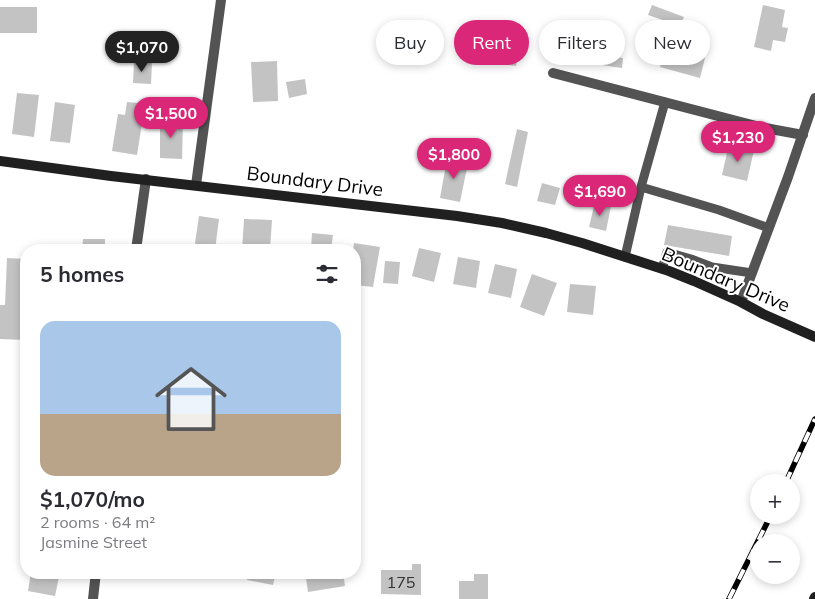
<!DOCTYPE html>
<html lang="en">
<head>
<meta charset="utf-8">
<style>
  body { margin:0; font-family:Mulish,sans-serif; background:#f7f7f7; color:#2b2b33; height:100vh; display:flex; flex-direction:column; font-size:19px; white-space:nowrap }
  * { box-sizing:border-box; margin:0 }
  p { font-size:16px; color:#7c7c81 }
  .icon { flex:none; width:28px; height:28px; fill:none; stroke:currentColor; stroke-width:2; stroke-linecap:round; stroke-linejoin:round }
  .map { position:relative; flex:1; overflow:hidden }
  .details { position:absolute; left:20px; top:244px; width:341px; height:335px; display:flex; flex-direction:column; background:#fff; border-radius:20px; box-shadow:0 2px 8px #0003 }
  .details>* { flex:none }
  .guide { position:absolute; left:376px; top:20px; width:364px; height:45px; display:flex; gap:10px }
  .tools { position:absolute; left:750px; top:474px; display:grid; gap:10px }
  .tools a { display:grid; place-items:center; width:50px; height:50px; border-radius:50%; background:#fff; box-shadow:0 2px 8px #0003; font-size:25px }
  .price { position:absolute; translate:-50% -42px; padding:0 11px; border-radius:18px; background:#db2777; color:#fff; font-size:16px; line-height:32px; filter:drop-shadow(0 1px 2px #0008) }
  .price::after { content:''; position:absolute; left:50%; top:30px; width:15px; height:11px; margin-left:-8px; background:inherit; clip-path:polygon(0 0,100% 0,50% 100%) }
  .price.active { background:#222; color:#fff }
  ul { padding:0; list-style:none }
  li { display:grid; align-content:center; gap:10px; height:265px; padding:0 20px }
  li+li { border-top:1px solid #e1e1e2 }
  li span { display:grid; place-items:center; height:155px; border-radius:15px; color:#555 }
  li>.icon { margin-inline-start:auto }
  span .icon { width:90px; height:90px; fill:#fffc; stroke-width:1 }
  li b { font-size:21px }
  h2 { display:flex; justify-content:space-between; align-items:center; height:60px; padding:0 20px; font-size:21px }
  .tag { padding:0 18px; border-radius:22px; background:#fff; box-shadow:0 2px 8px #0003; font-size:18px; line-height:45px }
  .tag.active { background:#db2777; color:#fff }
  .map>svg:first-child { display:block }
</style>
</head>
<body>
<div class="map">
<svg width="815" height="599" viewBox="0 0 815 599">
  <rect width="100%" height="100%" fill="#fff"/>
  <path fill="#c3c3c3" d="M652 5 684 17 680 26 648 15Z
    M763 5 785 10 782 27 788 28 785 42 773 40 771 51 754 47Z
    M0 7H37V33H0Z
    M498 34 521 37 516 66 494 63Z
    M568 50 623 58 622 68 567 60Z
    M685 52 705 58 700 78 660 67 662 58 682 64Z
    M134 61 152 62 151 84 133 83Z
    M277 61 278 101 253 102 251 62Z
    M305 79 307 94 289 98 286 82Z
    M17 93 39 95 34 137 12 134Z
    M55 102 75 105 70 143 50 141Z
    M127 102 138 103 136 116 143 117 137 155 112 151 118 114 125 115Z
    M160 120 183 121 182 159 160 158Z
    M517 129 528 132 517 187 505 184Z
    M729 144 754 150 747 181 722 175Z
    M447 159 468 163 460 202 440 198Z
    M542 183 560 188 555 205 537 201Z
    M595 202 611 206 606 231 589 227Z
    M199 216 219 219 215 250H194Z
    M244 219 272 220 270 250H242Z
    M668 225 732 236 729 256 664 245Z
    M312 233 333 235 331 250H311Z
    M83 239H105V250H82Z
    M354 243 380 247 373 287 355 285V250H353Z
    M419 248 441 253 434 282 412 276Z
    M458 257 480 261 476 288 453 284Z
    M7 258 26 259V340L0 339V305H5Z
    M385 261 400 262 398 284 383 283Z
    M495 264 517 269 511 298 488 293Z
    M532 274 557 283 544 316 520 307Z
    M570 284 596 286 593 315 567 312Z
    M412 564H421V595L381 594V570H412Z
    M31 572H60L55 596 28 591Z
    M193 572H224V579H193Z
    M248 572H276L273 585 247 580Z
    M305 572H343L345 586 308 592Z
    M474 574H488V599H459V581H474Z"/>
  <g fill="none" stroke-linecap="round" stroke-linejoin="round">
    <path stroke="#535353" stroke-width="9" d="M665 102 641 187 719 210 769 228
      M625 257 641 187
      M662 269 667 252 691 259 712 267 752 273"/>
    <path stroke="#535353" stroke-width="10" d="M553 73 760 127 803 135
      M196 185 221 0
      M136 250 146 179
      M741 302 788 177 815 98
      M93 599 96 572"/>
    <path stroke="#202020" stroke-width="10" d="M0 161 111 176 457 216 502 223 546 233 582 243 669 271 694 281 741 302 763 314 815 337
      M814 599 815 597"/>
    <g stroke="#000" stroke-width="5.5">
      <path id="rail" d="M786 482 815 419
        M729 599 771 515"/>
    </g>
    <use href="#rail" stroke="#fff" stroke-width="4" stroke-dasharray="11" stroke-linecap="butt"/>
  </g>
  <g text-anchor="middle" dominant-baseline="central" stroke-width="4" stroke-linejoin="round" paint-order="stroke">
    <g font-size="16" fill="#313131">
      <text x="401" y="582">175</text>
    </g>
    <g font-size="19" fill="#000" stroke="#fff">
      <text transform="translate(315 181) rotate(7)">Boundary Drive</text>
      <text transform="translate(726 279) rotate(23)">Boundary Drive</text>
    </g>
  </g>
</svg>
<div class="tools">
<a>+</a>
<a>−</a>
</div>
<b class="price active" style="left:142px;top:73px">$1,070</b>
<b class="price" style="left:171px;top:139px">$1,500</b>
<b class="price" style="left:738px;top:163px">$1,230</b>
<b class="price" style="left:454px;top:180px">$1,800</b>
<b class="price" style="left:600px;top:217px">$1,690</b>
<div class="guide">
<a class="tag">Buy</a>
<a class="tag active">Rent</a>
<a class="tag">Filters</a>
<a class="tag">New</a>
</div>
<section class="details">
<h2>5 homes<svg class="icon" aria-label="filters" viewBox="0 0 24 24"><path d="M4 7h16M4 17h16"/><circle cx="9" cy="7" r="2"/><circle cx="15" cy="17" r="2"/></svg></h2>
<ul>
<li><span style="background:linear-gradient(#a9c7e8 60%,#b9a48a 0)"><svg class="icon" aria-label="home" viewBox="0 0 24 24"><path d="M3 11l9-7 9 7M6 9v11h12V9"/></svg></span><div><b>$1,070/mo</b><p>2 rooms · 64 m²</p><p>Jasmine Street</p></div></li>
</ul>
</section>
</div>
</body>
</html>
